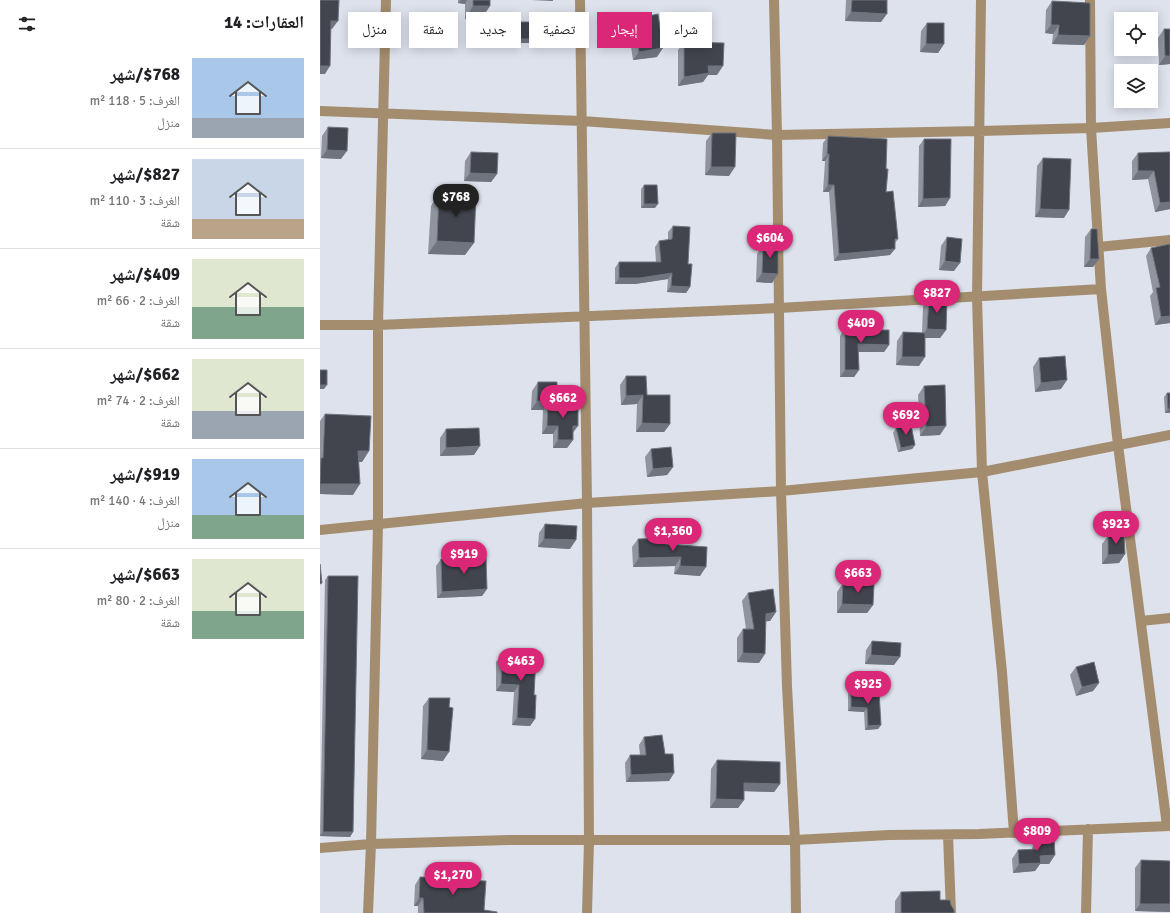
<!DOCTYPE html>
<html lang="ar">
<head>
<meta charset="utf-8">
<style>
  body { margin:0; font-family:Signika,"Noto Naskh Arabic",sans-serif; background:#f2f2f2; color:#202124; direction:rtl; height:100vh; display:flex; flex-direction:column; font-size:15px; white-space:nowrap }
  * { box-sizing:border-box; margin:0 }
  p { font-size:13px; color:#757577 }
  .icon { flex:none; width:22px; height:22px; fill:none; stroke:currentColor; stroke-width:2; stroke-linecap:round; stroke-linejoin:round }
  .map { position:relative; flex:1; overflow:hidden; direction:ltr }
  .details { display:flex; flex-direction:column; background:#fff; width:320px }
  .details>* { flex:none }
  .hud { position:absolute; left:12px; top:12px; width:380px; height:36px; direction:rtl; display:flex; gap:8px }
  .buttons { position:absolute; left:794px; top:12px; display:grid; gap:8px }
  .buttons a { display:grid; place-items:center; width:44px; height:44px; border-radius:0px; background:#fff; box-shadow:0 2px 10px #0003; font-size:20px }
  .price { position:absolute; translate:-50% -34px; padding:0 9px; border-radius:14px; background:#db2777; color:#fff; font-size:13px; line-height:26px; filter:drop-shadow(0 1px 2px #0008) }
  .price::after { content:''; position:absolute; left:50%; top:24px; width:12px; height:9px; margin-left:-6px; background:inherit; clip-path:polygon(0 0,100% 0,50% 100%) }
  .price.selected { background:#222; color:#fff }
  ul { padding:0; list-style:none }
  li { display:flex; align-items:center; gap:12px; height:100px; padding:0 16px }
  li+li { border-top:1px solid #e0e0e0 }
  li span { display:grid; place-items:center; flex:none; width:112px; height:80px; border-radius:0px; color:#555 }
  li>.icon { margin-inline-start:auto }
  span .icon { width:48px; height:48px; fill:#fffc; stroke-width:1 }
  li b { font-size:17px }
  h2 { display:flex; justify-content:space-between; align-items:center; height:48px; padding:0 16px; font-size:17px }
  .pill { padding:0 14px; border-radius:0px; background:#fff; box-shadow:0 2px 10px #0003; font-size:14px; line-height:36px }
  .pill.selected { background:#db2777; color:#fff }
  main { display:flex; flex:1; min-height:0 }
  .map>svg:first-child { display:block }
</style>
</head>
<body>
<main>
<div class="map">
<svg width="850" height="913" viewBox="0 0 850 913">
  <rect width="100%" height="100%" fill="#dde2ed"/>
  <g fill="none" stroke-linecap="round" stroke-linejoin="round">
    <path stroke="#a48d6f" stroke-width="10" d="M260 0 267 503 269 841 267 913
      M454 0 457 135 461 491 467 686 475 840 476 913
      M661 0 657 297 662 472 682 672 694 833
      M770 0 771 128 781 289 798 445 847 826
      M0 111 262 121 457 135 659 131 771 128 850 123
      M778 247 850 240
      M0 325H58L459 308 781 289
      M0 530 267 503 461 491 662 472 850 435
      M821 621 850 618
      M628 835 631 913
      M0 848 51 844 189 840H475L569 835 659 834 850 826
      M48 913 51 844 58 524V325L66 0
      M766 913 768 829"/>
  </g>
  <path fill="#90949e" d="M138 0H170V6L161 19H145V4L138 3Z
    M526 0H567L561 22 525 21Z
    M732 1 770 36 764 45 732 44 733 34 725 33 726 10Z
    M314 19 337 57 313 60 308 27Z
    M176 21 191 22 211 43H192L190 46 175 47 173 26Z
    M607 23 624 44 618 53 600 52 601 31Z
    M844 29 850 64 839 65 838 38Z
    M364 42 397 75H388L383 82 358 86V50Z
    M8 127 21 159 1 158 2 136Z
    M392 133 409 176 385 175 386 141Z
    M508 136 566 169V192L578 239 575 243 570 255 514 261 509 192H503L505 161H502L503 143Z
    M604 139 630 198 625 206 598 207 599 146Z
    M151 152 177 174 171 182 144 181 145 161Z
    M850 152V209L835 212 828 179 812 180V161L818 153Z
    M723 158 744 218 715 217 717 166Z
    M324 185 335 208H321V189Z
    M119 193 145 255 108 254 111 206Z
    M353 226 368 264 370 287 366 293 347 292 348 279 315 284H295V268L299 262H336L335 247 339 241 348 240V232Z
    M771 229 779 259 773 267H764L765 237Z
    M627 237 634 271 619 270 621 246Z
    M443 245 458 274 452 283 436 282 437 254Z
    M831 248 850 323 835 325 830 296 833 292 826 256Z
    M609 298 626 330 620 338H605L599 366 576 365 577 341 583 332 602 333 603 307Z
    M525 328 538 330 569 345 564 352H538L539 370 534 377H520V336Z
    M719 358 741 389 715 392 713 367Z
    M306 376 327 395 350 424 344 432H316L317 404 301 405 300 385Z
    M218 382 236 403 253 433V440L247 448H233V434H222L223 410H211L212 391Z
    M604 386 620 435 600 436 598 395Z
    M847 393 850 413H845L844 397Z
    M5 414 49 451 42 462H39L33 495 0 494V421Z
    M576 428 595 445 592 449 578 452 573 433Z
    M126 429 154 455 120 456V438Z
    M331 449 353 467 347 475 327 477 325 457Z
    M225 524 250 549 218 547 219 533Z
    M788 536 805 554 799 563 782 564V544Z
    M318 539 345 544 387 547 380 576 354 574 355 566 313 567 312 547Z
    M121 559 167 589 162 596 117 598 116 566Z
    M8 576 33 832 30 837 0 836 5 580Z
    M523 583 553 605 547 613H517V592Z
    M428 593 456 612 450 621H446L439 663 417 662V638L423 629H426L422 601Z
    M552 641 574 665 545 664 546 650Z
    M182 655 214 695 215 719 210 726 192 725 194 692 176 691V662Z
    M756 667 779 683 773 691 756 696 750 675Z
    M531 690 561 725 558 729 545 730 544 712 528 711V694Z
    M109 698 123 761 101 759 103 706Z
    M324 737 345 754 354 773 349 781 306 782 305 763 310 755H320L319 745Z
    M397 760 460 784 454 792 424 791V800L418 808H390L391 769Z
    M718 839 735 855 729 864H720L715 871 693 873 692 859 698 850 712 849V848Z
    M821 860 850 861V912L815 911V868Z
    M100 877 133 880 164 910 177 913H98V906H94L95 885Z
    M581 892 620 900 631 905 634 913H575V901Z"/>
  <path fill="#70747e" d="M141 0H147L145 4 138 3Z
    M211 0H233V1Z
    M153 6H170L161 19H145Z
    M531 12 567 14 561 22 525 21Z
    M11 21H18L12 29H6Z
    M731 25H739L733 34 725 33Z
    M738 35 770 36 764 45 732 44Z
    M193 39H214L211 43H192L190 46 175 47 178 43Z
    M606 44H624L618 53 600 52Z
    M343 48 337 57 313 60 319 52Z
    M845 56H850V64L839 65Z
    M0 66H10L5 74H0Z
    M388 66H403L397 75H388L383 82 358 86 364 77Z
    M7 150 27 151 21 159 1 158Z
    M507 154H509L505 161H502Z
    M391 167H415L409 176 385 175Z
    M818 171H834L828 179 812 180Z
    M150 173 177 174 171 182 144 181Z
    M508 185H514L509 192H503Z
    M630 198 625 206 598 207 603 199Z
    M850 202V209L835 212 840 203Z
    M324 204H338L335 208H321Z
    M720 209 749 210 744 218 715 217Z
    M117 241 154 243 145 255 108 254Z
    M575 249 570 255 514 261 519 254Z
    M770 259H779L773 267H764Z
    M625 261 640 263 634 271 619 270Z
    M352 273 348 279 315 284H295L299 278Z
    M442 273 458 274 452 283 436 282Z
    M351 286 370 287 366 293 347 292Z
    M850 316V323L835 325 841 317Z
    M607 329 626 330 620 338H601Z
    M538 344 569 345 564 352H533Z
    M582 357H605L599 366 576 365Z
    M525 370H539L534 377H520Z
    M747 380 741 389 715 392 721 383Z
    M0 385H7L4 389H0Z
    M323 395 317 404 301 405 306 396Z
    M217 401 237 402 231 410 228 403 223 410H211Z
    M848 409H850V413H845Z
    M322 423 350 424 344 432H316Z
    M227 426H238L233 434H222Z
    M253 426H258L252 434Z
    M626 426 620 435 600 436 606 427Z
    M238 440H253L247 448H233Z
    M595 445 592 449 578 452 581 448Z
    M160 446 154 455 120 456 126 448Z
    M38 451H49L42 462H30Z
    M353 467 347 475 327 477 333 469Z
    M0 484H40L33 495 0 494Z
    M224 539 256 540 250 549 218 547Z
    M805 554 799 563 782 564 788 555Z
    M361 557 355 566 313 567 319 558Z
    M360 566 386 567 380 576 354 574Z
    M167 589 162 596 117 598 122 592Z
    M522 604 553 605 547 613H517Z
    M456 612 450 621 440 622 446 614Z
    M423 653 445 654 439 663 417 662Z
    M551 655 580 657 574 665 545 664Z
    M779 683 773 691 756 696 762 687Z
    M181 684 199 685 194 692 176 691Z
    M531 707 547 708 544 712 528 711Z
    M197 718 215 719 210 726 192 725Z
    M561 725 558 729 545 730 548 726Z
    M107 750 129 752 123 761 101 759Z
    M354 773 349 781 306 782 311 775Z
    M424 783 460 784 454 792 419 791Z
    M396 799 424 800 418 808H390Z
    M3 832H33L30 837 0 836Z
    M735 855 729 864H720L715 871 693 873 699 864 720 856Z
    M99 898H103L98 906H94Z
    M820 904H850V912L815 911Z"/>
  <path fill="#42454e" stroke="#70747e" d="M0 0H19L18 21H11L10 66H0Z
    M153 0H170V6H153Z
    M532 0H567V14L531 12Z
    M732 1 770 3V36L738 35 739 25H731Z
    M338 14 343 48 319 52 314 19Z
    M191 20V22H215L214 39H193V42L178 43 176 21Z
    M607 23H624V44H606Z
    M844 29H850V56H845Z
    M364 42 404 43 403 66H388L389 73 364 77Z
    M8 127 28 128 27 151 7 150Z
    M392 133H416L415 167H391Z
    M508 136 567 139 566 169H568L566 192 573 191 578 239H575V249L519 254 514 185H508L509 154H507Z
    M604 139H631L630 198 603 199Z
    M151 152 178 153 177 174 150 173Z
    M850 152V202L840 203 834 171H818V153Z
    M723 158 751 159 749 210 720 209Z
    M324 185H337L338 204H324Z
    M119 193 156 195 154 243 117 241Z
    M353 226 370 227 368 264H372L370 287 351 286 352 273 320 278H299V262H341L339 241 352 239Z
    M771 229H777L779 259H770Z
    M627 237 642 239 640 263 625 261Z
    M850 244V316L841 317 836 288 840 287 831 248Z
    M443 245H458V274L442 273Z
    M609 298 627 299 626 330 607 329Z
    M525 328H538V330H569V345L538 344 539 370H525Z
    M583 332 605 333V357H582Z
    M745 356 747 380 721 383 719 358Z
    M0 370H7V385H0Z
    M306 376H326L327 395H350V424L322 423 323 395 306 396Z
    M218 382H237V402L217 401Z
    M625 385 626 426 606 427 604 386Z
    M847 393H850V409H848Z
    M228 403H258V426H253V440H238V426H227Z
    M5 414 51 416 49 451H38L40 484H0L1 458H3Z
    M591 425 595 445 581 448 576 428Z
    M159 428 160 446 126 448V429Z
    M351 447 353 467 333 469 331 449Z
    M225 524 257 526 256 540 224 539Z
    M804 535 805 554 788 555V536Z
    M345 538V544L387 547 386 567 360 566 361 557 319 558 318 539Z
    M166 558 167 589 122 592 121 559Z
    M0 564 2 583 0 584Z
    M8 576H38L33 832H3Z
    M523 583 554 584 553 605 522 604Z
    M453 589 456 612 446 614 445 654 423 653V629H434L428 593Z
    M552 641 581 643 580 657 551 655Z
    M182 655 216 656 214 695H216L215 719 197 718 199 685 181 684Z
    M774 662 779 683 762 687 756 667Z
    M531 690 559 691 561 725 548 726 547 708 531 707Z
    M109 698H130L129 707 133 708 129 752 107 750Z
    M342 735 345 754H353L354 773 311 775 310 755H326L324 737Z
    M397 760 460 762V784L424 783V800L396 799Z
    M734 838 735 855 720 856 721 863 699 864 698 850 718 849V839Z
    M821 860 850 861V904H820Z
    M100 877 133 878V880L166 881 164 910 177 912V913H104L103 898H99Z
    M620 891V900H630L631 905 634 910V913H581V892Z"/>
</svg>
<div class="buttons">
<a><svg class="icon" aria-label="locate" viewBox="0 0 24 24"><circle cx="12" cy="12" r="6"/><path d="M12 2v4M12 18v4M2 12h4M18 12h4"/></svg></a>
<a><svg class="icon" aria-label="layers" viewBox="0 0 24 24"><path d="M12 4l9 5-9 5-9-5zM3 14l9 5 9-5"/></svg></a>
</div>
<b class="price selected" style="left:136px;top:218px">$768</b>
<b class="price" style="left:450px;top:259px">$604</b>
<b class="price" style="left:617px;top:314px">$827</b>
<b class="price" style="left:541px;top:344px">$409</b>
<b class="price" style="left:243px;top:419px">$662</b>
<b class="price" style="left:586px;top:436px">$692</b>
<b class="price" style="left:796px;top:545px">$923</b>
<b class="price" style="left:353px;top:552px">$1,360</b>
<b class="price" style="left:144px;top:575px">$919</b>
<b class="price" style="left:538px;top:594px">$663</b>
<b class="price" style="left:201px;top:682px">$463</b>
<b class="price" style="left:548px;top:705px">$925</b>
<b class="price" style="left:717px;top:852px">$809</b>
<b class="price" style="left:133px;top:896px">$1,270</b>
<div class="hud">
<a class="pill">شراء</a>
<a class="pill selected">إيجار</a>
<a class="pill">تصفية</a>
<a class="pill">جديد</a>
<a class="pill">شقة</a>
<a class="pill">منزل</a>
</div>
</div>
<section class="details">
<h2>العقارات: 14<svg class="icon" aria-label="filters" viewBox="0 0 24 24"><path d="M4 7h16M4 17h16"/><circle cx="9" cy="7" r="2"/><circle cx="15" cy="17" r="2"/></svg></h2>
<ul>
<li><span style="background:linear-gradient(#a9c7e8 75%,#9aa5b1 0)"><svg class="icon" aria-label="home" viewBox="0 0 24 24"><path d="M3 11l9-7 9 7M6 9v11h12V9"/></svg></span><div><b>$768/شهر</b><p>الغرف: 5 · 118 m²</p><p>منزل</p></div></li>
<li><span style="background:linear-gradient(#c9d6e8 75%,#b9a48a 0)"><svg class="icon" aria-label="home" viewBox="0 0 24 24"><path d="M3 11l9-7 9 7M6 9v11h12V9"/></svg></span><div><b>$827/شهر</b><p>الغرف: 3 · 110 m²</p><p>شقة</p></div></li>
<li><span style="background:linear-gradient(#dfe7d0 60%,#7fa58c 0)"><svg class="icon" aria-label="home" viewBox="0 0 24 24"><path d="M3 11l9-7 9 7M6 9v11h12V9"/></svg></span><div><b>$409/شهر</b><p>الغرف: 2 · 66 m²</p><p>شقة</p></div></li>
<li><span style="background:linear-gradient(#dfe7d0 65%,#9aa5b1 0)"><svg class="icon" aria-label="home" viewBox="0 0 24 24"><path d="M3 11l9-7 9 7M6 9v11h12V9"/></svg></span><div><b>$662/شهر</b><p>الغرف: 2 · 74 m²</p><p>شقة</p></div></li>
<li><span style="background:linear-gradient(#a9c7e8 70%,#7fa58c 0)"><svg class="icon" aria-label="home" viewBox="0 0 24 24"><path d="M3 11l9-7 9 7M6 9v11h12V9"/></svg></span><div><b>$919/شهر</b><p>الغرف: 4 · 140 m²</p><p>منزل</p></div></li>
<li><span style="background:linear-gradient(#dfe7d0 65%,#7fa58c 0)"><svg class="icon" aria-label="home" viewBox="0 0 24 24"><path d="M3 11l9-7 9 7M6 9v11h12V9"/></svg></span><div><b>$663/شهر</b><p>الغرف: 2 · 80 m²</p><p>شقة</p></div></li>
</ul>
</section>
</main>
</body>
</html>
